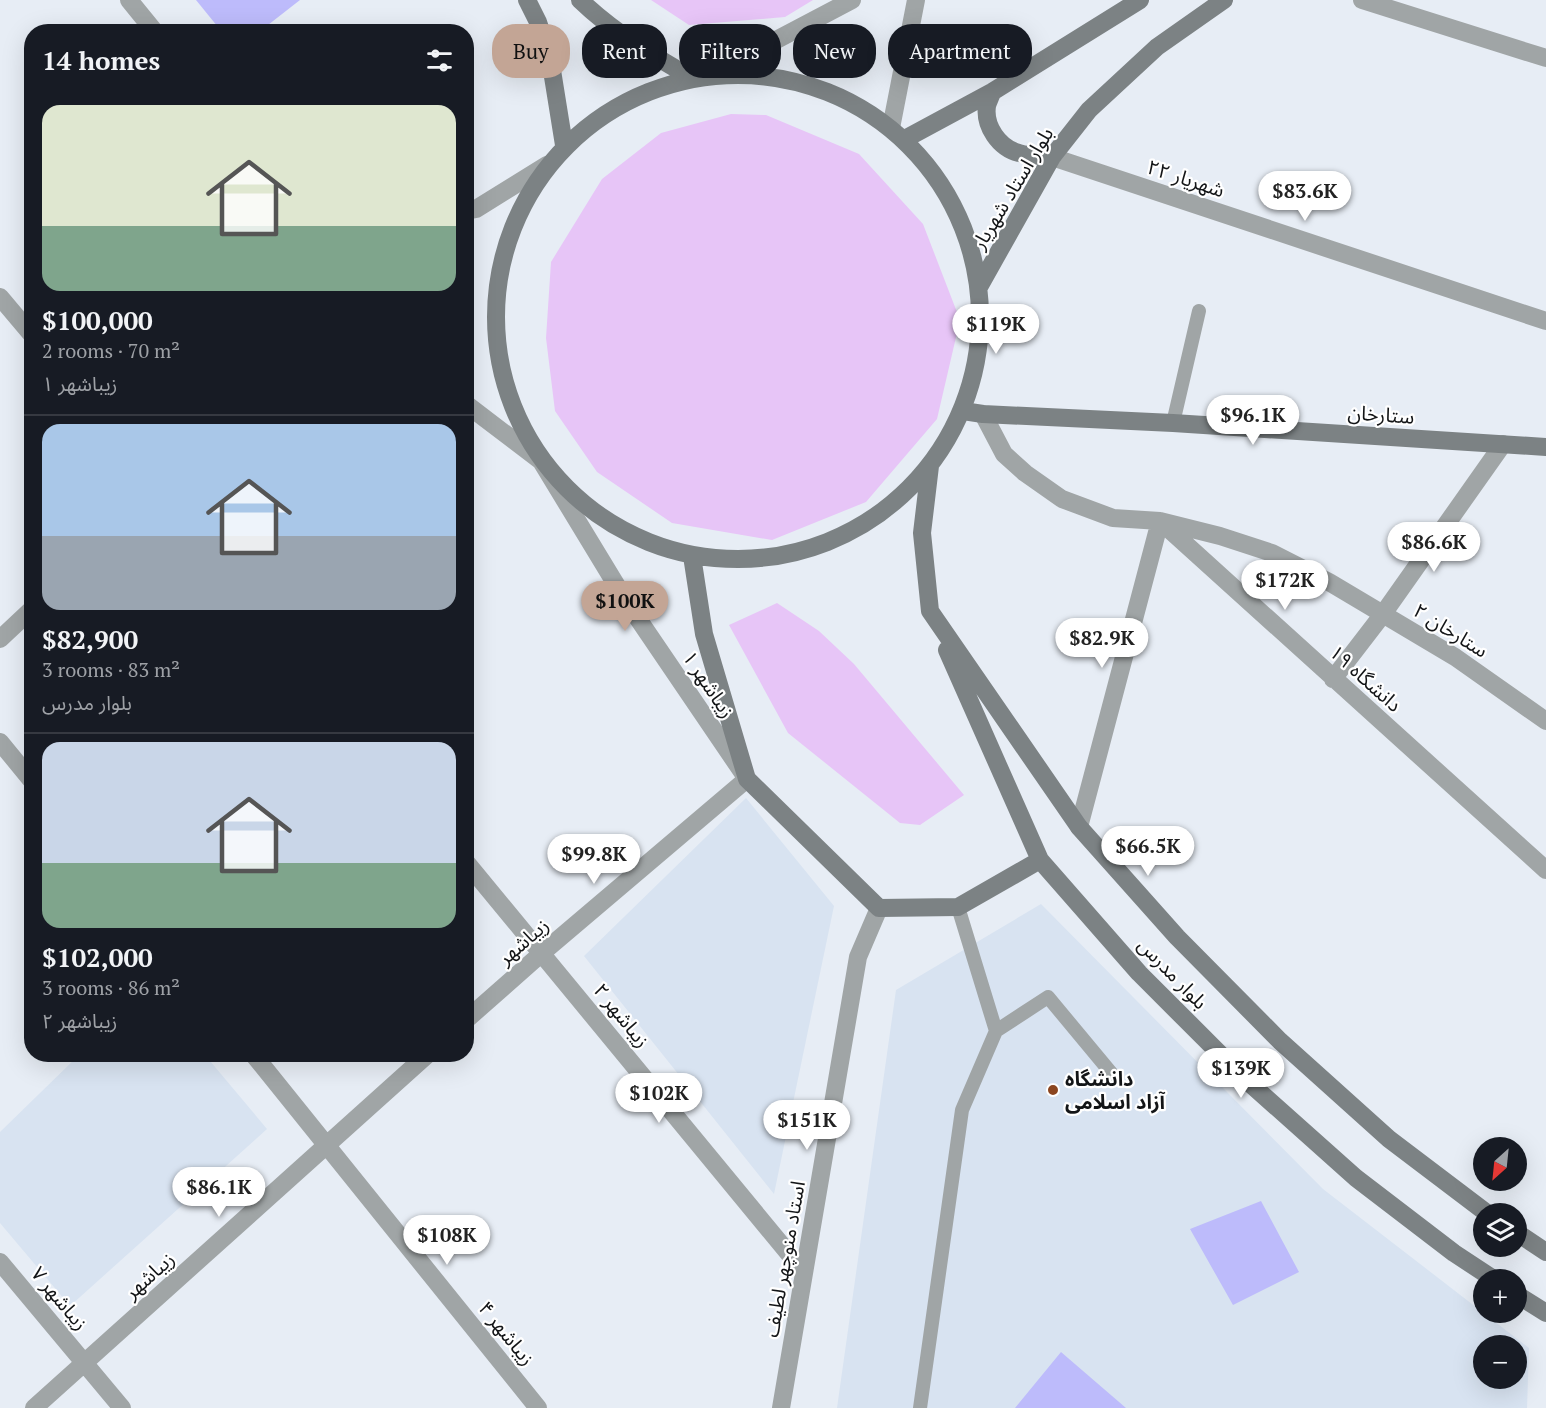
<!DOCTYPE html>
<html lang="en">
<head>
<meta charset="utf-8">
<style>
  body { margin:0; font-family:"PT Serif","Noto Sans Arabic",serif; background:#20242c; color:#f1f3f6; height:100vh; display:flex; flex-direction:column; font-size:22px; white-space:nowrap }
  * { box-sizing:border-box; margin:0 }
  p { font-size:20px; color:#9ea1a6 }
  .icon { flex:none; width:33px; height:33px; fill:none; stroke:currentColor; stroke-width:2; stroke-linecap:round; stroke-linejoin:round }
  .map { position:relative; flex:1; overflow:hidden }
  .side { position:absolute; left:24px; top:24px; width:450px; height:1038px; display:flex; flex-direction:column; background:#171b24; border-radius:24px; box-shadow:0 6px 24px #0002 }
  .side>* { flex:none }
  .guide { position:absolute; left:492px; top:24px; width:570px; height:54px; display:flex; gap:12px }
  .needle { width:39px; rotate:207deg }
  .fabs { position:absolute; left:1473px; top:1137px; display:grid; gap:12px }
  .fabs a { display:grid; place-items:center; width:54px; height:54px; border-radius:50%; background:#171b24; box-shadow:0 6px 24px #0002; font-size:30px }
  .price { position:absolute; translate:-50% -51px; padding:0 14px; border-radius:21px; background:#fff; color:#222; font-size:20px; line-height:39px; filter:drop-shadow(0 2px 3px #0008) }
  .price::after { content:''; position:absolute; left:50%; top:36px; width:18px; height:14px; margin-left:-9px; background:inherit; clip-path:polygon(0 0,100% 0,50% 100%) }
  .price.selected { background:#c3a595; color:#111 }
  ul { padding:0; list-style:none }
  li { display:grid; align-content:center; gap:12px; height:318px; padding:0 18px }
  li+li { border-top:2px solid #363941 }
  li span { display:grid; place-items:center; height:186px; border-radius:18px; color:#555 }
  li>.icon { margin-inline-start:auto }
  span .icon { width:108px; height:108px; fill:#fffc; stroke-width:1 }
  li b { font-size:26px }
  h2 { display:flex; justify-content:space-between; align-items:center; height:72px; padding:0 18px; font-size:26px }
  .tag { padding:0 21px; border-radius:24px; background:#171b24; box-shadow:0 6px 24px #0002; font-size:21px; line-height:54px }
  .tag.selected { background:#c3a595; color:#111 }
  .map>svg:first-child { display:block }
</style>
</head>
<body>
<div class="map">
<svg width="1546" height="1408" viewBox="0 0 1546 1408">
  <rect width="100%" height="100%" fill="#e7edf5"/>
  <path fill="#d8e3f1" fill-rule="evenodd" d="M746 798 834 906 774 1194 584 956Z
    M1041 904 1323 1189 1529 1348 1527 1408H837L896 990ZM1484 1346H1516V1378H1484Z
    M79 1055H205L267 1129 70 1306 0 1223V1132Z"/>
  <path fill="#e7c5f7" d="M651 0H813L785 17 689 25Z
    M731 114 766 115 859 154 923 224 960 320 937 419 866 502 772 540 672 523 597 472 555 411 546 338 551 262 602 179 661 133Z
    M777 603 819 631 854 664 964 795 920 825 900 823 788 733 729 625Z"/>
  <path fill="#bdbbfb" d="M196 0H300L259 32H222Z
    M1261 1201 1299 1272 1233 1305 1190 1229Z
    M1061 1352 1126 1408H1015Z"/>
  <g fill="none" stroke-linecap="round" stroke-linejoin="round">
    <path stroke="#a0a5a6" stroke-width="14" d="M1173 423 1199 311
      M996 1031 1048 997 1112 1074
      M920 1408 962 1110 996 1031 958 907"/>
    <path stroke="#a0a5a6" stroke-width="18" d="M129 0 155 32
      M1362 0 1546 58
      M1052 157 1546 321
      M466 211 476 209 547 165
      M0 297 32 335
      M466 404 541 461 626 601 747 779 542 953 466 1020
      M983 414 1004 454 1025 473 1062 499 1113 518 1160 521 1546 870
      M0 639 32 609
      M1333 679 1383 614 1503 444
      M0 742 32 781
      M1079 827 1160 521 1220 536 1272 553 1329 582 1455 657 1546 721
      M466 862 804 1272
      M253 1054 538 1408
      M0 1262 122 1408
      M34 1408 428 1054
      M781 1408 858 957 879 908"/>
    <path stroke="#a0a5a6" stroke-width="18" d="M708 76 852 0
      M891 128 916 0"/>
    <path stroke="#7c8284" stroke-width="18" d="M527 0 538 22 550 58 564 145
      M580 0C613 32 652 55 692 78
      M496 317a242 242 0 1 1 484 0a242 242 0 1 1-484 0Z
      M992 92C991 97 988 101 987 106 984 126 999 148 1019 153 1029 156 1041 156 1052 157
      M903 140 992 92 1140 0
      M979 287 1052 157 1089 110 1157 47 1224 0
      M963 411 983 414 1173 423 1546 447
      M930 466 922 533 930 611 1079 827 1177 937 1280 1041 1389 1139 1488 1214
      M692 556 704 634 747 779 879 908 958 907 1040 860
      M947 650 1040 860 1139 973 1245 1079 1356 1178 1454 1253 1495 1280
      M1516 1232 1546 1252
      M1516 1294 1546 1313"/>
  </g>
  <circle fill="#8b451f" stroke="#fff" stroke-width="2" cx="1053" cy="1090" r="6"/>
  <g text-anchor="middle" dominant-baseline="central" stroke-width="4.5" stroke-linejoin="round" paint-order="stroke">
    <g font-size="20" fill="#131517" stroke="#fff">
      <text transform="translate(1186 178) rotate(18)">شهریار ۲۲</text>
      <text transform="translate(1012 188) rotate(-59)">بلوار استاد شهریار</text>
      <text transform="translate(1381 414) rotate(4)">ستارخان</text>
      <text transform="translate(1451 630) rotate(32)">ستارخان ۲</text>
      <text transform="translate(1366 678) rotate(42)">دانشگاه ۱۹</text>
      <text transform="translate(709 684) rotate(56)">زیباشهر ۱</text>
      <text transform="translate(523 941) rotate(-41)">زیباشهر</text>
      <text transform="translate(1173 973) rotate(46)">بلوار مدرس</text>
      <text transform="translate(622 1015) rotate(51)">زیباشهر ۲</text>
      <text transform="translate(784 1259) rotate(-80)">استاد منوچهر لطیف</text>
      <text transform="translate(149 1275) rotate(-42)">زیباشهر</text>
      <text transform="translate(60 1298) rotate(50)">زیباشهر ۷</text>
      <text transform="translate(507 1333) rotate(51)">زیباشهر ۴</text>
    </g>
    <g font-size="20" font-weight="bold" fill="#131517" stroke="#fff" text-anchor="start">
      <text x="1065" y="1078">دانشگاه<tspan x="1065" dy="23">آزاد اسلامی</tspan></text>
    </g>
  </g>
</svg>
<div class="fabs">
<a><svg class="needle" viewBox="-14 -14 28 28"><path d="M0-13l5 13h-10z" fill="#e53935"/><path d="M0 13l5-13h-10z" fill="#9ea1a6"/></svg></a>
<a><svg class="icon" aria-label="layers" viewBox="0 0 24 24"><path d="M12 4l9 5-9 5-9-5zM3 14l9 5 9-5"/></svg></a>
<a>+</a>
<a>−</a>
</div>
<b class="price" style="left:1305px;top:222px">$83.6K</b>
<b class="price" style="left:996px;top:355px">$119K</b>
<b class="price" style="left:1253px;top:446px">$96.1K</b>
<b class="price" style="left:1434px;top:573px">$86.6K</b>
<b class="price" style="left:1285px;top:611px">$172K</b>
<b class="price selected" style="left:625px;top:632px">$100K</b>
<b class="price" style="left:1102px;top:669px">$82.9K</b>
<b class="price" style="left:1148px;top:877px">$66.5K</b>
<b class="price" style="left:594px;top:885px">$99.8K</b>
<b class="price" style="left:1241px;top:1099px">$139K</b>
<b class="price" style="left:659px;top:1124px">$102K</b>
<b class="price" style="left:807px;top:1151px">$151K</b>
<b class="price" style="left:219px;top:1218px">$86.1K</b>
<b class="price" style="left:447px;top:1266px">$108K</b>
<div class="guide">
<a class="tag selected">Buy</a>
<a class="tag">Rent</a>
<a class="tag">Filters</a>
<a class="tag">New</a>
<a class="tag">Apartment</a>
</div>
<section class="side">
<h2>14 homes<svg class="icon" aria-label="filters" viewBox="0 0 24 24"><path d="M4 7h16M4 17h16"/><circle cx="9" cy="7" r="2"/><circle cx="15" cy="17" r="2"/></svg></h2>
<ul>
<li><span style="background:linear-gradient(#dfe7d0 65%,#7fa58c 0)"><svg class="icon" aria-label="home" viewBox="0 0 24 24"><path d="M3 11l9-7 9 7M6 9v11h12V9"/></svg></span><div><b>$100,000</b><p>2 rooms · 70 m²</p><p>زیباشهر ۱</p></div></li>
<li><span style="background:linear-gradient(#a9c7e8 60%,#9aa5b1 0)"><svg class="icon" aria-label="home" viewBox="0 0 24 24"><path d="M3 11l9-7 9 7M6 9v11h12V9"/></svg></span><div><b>$82,900</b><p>3 rooms · 83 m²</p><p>بلوار مدرس</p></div></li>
<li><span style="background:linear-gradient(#c9d6e8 65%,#7fa58c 0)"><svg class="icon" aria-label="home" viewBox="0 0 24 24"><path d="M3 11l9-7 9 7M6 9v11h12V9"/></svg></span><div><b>$102,000</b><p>3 rooms · 86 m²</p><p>زیباشهر ۲</p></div></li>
</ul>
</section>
</div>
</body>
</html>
